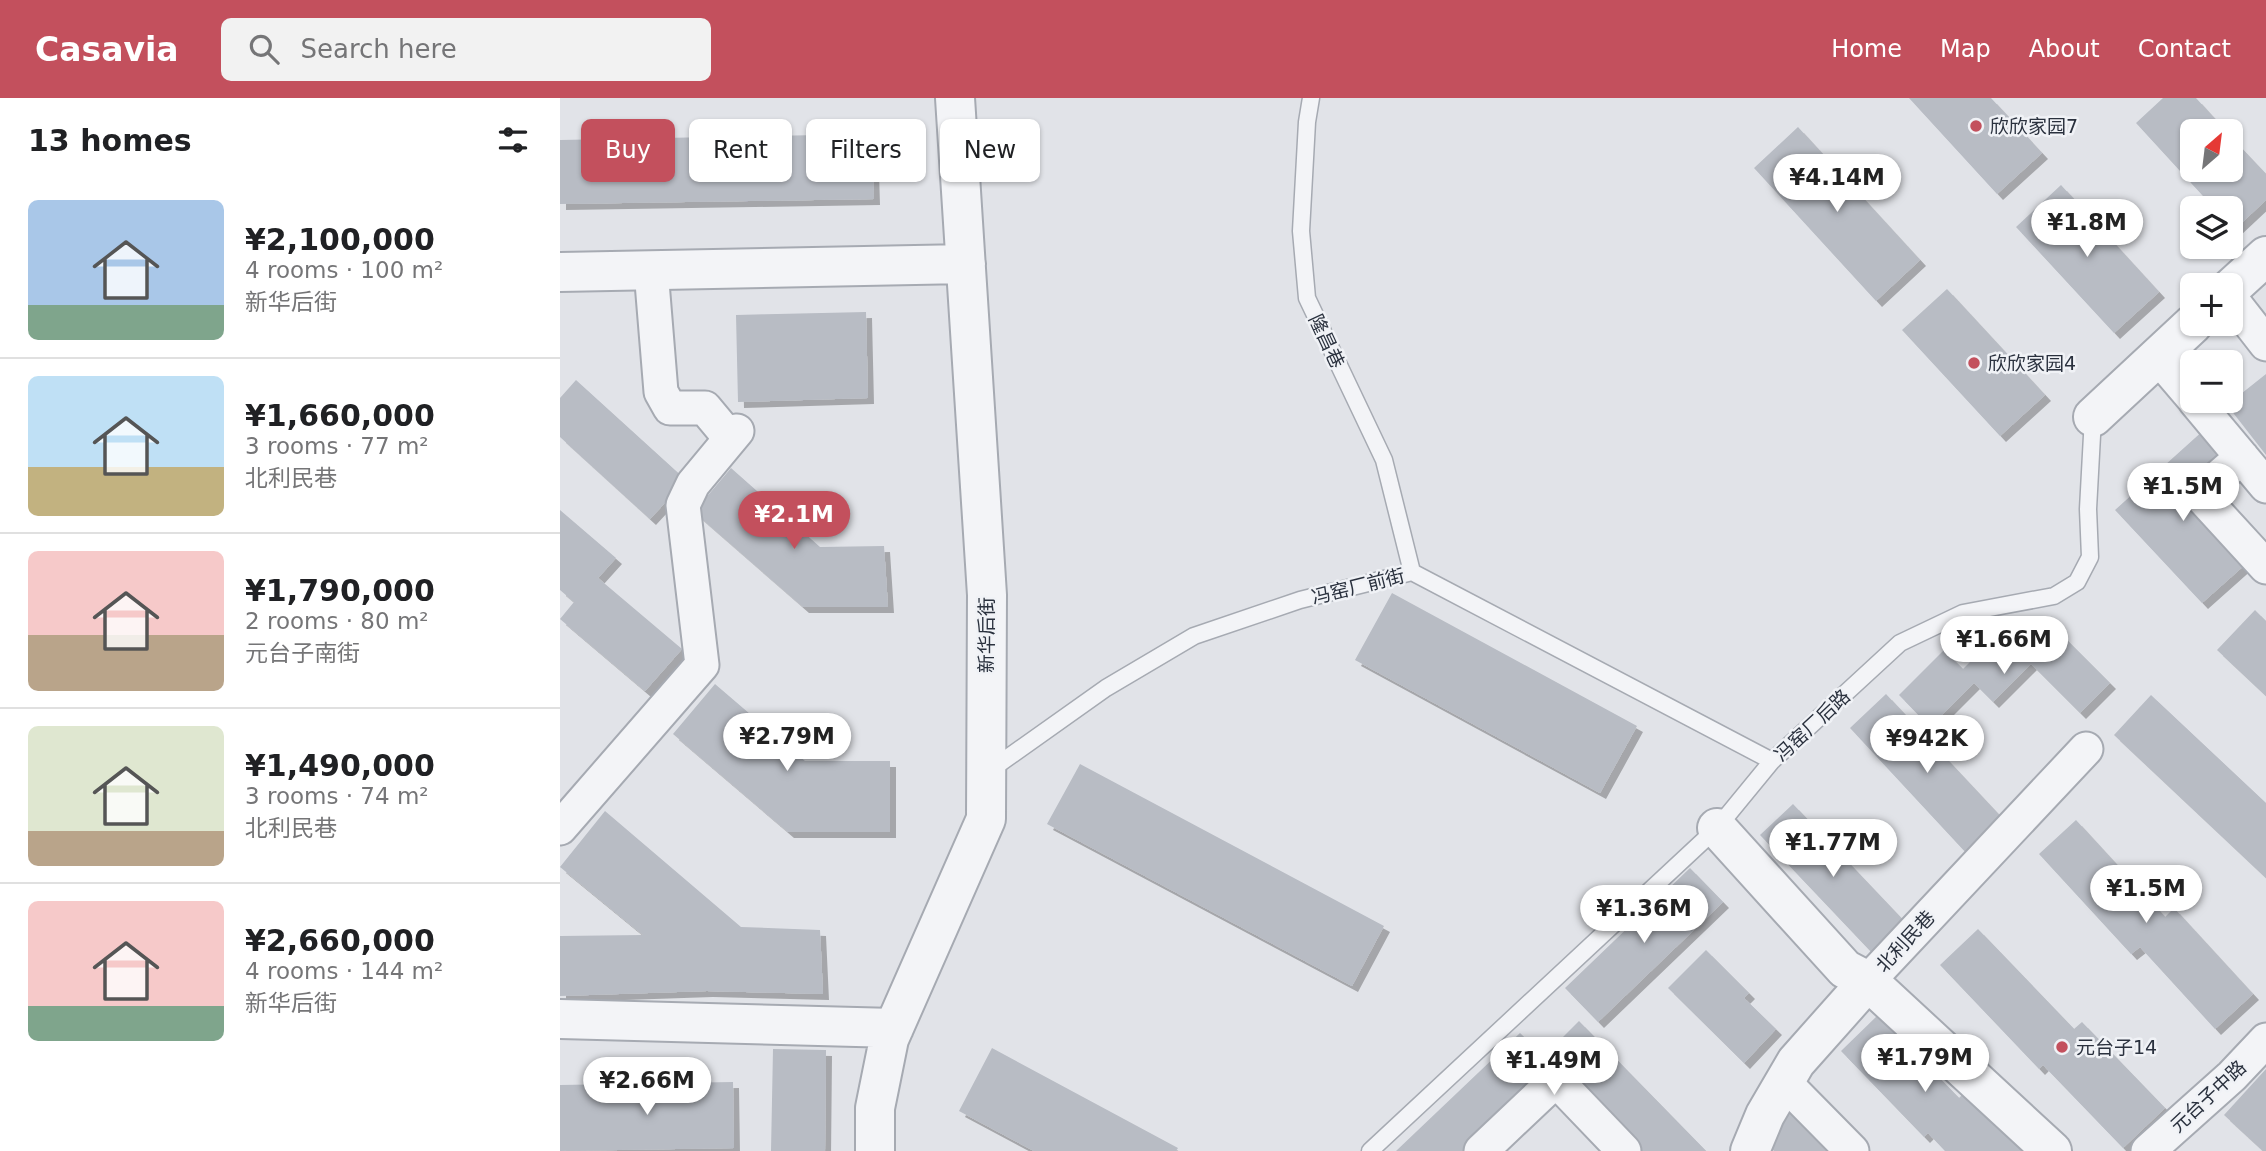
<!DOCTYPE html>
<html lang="en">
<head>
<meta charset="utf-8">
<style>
  body { margin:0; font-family:"DejaVu Sans","Noto Sans SC",sans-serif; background:#f2f2f2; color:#202124; height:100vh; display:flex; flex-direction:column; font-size:26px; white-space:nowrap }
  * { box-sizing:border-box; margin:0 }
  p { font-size:23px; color:#757577 }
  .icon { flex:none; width:38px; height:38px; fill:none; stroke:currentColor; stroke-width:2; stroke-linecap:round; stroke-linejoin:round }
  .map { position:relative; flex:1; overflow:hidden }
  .panel { display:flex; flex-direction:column; background:#fff; width:560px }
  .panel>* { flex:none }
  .top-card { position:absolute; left:21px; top:21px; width:665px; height:63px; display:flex; gap:14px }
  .needle { width:46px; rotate:28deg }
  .buttons { position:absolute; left:1620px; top:21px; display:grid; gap:14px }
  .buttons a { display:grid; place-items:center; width:63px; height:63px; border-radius:10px; background:#fff; box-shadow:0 2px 5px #0004; font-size:35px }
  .price { position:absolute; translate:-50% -60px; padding:0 16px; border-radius:24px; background:#fff; color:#222; font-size:23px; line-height:46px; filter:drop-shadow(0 2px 4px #0008) }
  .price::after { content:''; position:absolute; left:50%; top:42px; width:21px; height:16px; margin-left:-10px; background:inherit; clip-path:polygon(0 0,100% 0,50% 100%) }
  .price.current { background:#c3505d; color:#fff }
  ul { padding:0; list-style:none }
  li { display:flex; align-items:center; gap:21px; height:175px; padding:0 28px }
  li+li { border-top:2px solid #e0e0e0 }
  li span { display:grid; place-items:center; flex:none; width:196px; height:140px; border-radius:10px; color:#555 }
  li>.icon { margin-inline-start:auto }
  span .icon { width:84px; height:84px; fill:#fffc; stroke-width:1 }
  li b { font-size:30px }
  h2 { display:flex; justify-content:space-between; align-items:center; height:84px; padding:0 28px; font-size:30px }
  .chip { padding:0 24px; border-radius:10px; background:#fff; box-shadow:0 2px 5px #0004; font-size:24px; line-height:63px }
  .chip.current { background:#c3505d; color:#fff }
  header { display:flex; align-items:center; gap:42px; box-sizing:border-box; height:98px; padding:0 35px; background:#c3505d; color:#fff }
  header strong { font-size:33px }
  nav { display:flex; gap:38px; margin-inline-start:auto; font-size:24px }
  .search { width:490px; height:63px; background:#f2f2f2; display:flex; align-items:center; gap:18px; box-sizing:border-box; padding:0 24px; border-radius:10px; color:#757577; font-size:26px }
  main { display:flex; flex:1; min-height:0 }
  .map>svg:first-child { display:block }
</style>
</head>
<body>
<header>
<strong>Casavia</strong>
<div class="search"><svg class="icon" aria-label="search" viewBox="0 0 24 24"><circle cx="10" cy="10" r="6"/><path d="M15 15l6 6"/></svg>Search here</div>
<nav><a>Home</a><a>Map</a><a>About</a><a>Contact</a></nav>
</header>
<main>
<section class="panel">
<h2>13 homes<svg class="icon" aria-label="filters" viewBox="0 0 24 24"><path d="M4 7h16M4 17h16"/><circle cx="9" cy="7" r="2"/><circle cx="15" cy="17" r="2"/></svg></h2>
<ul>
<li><span style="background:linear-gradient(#a9c7e8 75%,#7fa58c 0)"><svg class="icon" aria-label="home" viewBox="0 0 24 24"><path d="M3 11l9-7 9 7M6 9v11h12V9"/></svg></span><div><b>¥2,100,000</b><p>4 rooms · 100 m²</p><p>新华后街</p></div></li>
<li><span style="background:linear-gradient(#bfe0f5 65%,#c2b280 0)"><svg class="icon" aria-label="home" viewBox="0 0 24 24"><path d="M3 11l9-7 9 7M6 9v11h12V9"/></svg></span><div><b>¥1,660,000</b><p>3 rooms · 77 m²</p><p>北利民巷</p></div></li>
<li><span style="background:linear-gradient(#f6c9c9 60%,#b9a48a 0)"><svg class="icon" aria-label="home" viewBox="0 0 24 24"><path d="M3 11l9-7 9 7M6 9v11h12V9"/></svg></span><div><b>¥1,790,000</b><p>2 rooms · 80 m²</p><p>元台子南街</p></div></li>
<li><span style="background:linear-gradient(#dfe7d0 75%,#b9a48a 0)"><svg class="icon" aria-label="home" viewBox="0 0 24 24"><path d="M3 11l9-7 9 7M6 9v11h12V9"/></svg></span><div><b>¥1,490,000</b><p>3 rooms · 74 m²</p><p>北利民巷</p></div></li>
<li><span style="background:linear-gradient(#f6c9c9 75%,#7fa58c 0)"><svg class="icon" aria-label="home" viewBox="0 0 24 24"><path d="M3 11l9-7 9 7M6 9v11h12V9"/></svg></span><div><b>¥2,660,000</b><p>4 rooms · 144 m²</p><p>新华后街</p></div></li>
</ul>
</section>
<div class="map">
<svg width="1706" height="1053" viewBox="0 0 1706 1053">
  <defs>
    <filter id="shadow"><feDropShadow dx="6" dy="6" stdDeviation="0" flood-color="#0004"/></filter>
  </defs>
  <rect width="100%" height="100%" fill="#e1e3e8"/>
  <path fill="#b8bcc4" filter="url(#shadow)" d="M1349 0H1431L1482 55 1437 96Z
    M1603 0H1636L1666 33H1633V72H1671V39L1706 76V102L1674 132 1671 129V110H1654L1576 25Z
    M1238 29 1360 162 1316 203 1194 70Z
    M312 36 314 101 0 106V42Z
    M1501 87 1599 194 1554 235 1456 129Z
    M1387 191 1485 297 1440 338 1342 232Z
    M306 214 308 300 178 304 176 217Z
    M1706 276V357L1667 307Z
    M16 282 126 382 90 421 0 339V300Z
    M1645 331 1663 352 1619 391 1688 464 1642 505 1555 412Z
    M171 370 260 449 324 448 328 509H243L134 414Z
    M0 412 56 460 38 480 122 551 85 593 0 521 14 504 0 492Z
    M832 495 1077 628 1040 695 795 562Z
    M1695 512 1706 523V598L1657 552Z
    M1497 532 1550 585 1520 615 1471 566 1433 604 1414 585 1370 629 1339 597 1384 552 1403 571 1441 533 1469 560Z
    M155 586 245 663H330V734H228L113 636Z
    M1326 596 1445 723 1408 757 1290 630Z
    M1591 597 1706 705V780L1554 637Z
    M520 666 824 828 792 888 487 726Z
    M1233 706 1346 825 1313 856 1200 737Z
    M45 713 181 829 260 832 263 896 147 893 0 898V838L83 837 0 769Z
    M1516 722 1605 819 1614 810 1693 896 1655 931 1580 849 1571 856 1479 756Z
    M1130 770 1163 804 1038 924 1005 890Z
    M1418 831 1514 931 1522 924 1605 1010 1563 1050 1483 967 1479 971 1380 867Z
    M1146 852 1189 895 1184 900 1216 931 1184 965 1108 890Z
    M1318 917 1399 1000 1407 992 1465 1053H1385L1368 1035 1364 1039 1281 953Z
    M1019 923 1146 1053H1076L993 967 903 1053H836L960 935 984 958Z
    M432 950 618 1050 616 1053H474L399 1013Z
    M213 951 266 952 265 1053H211Z
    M1706 971V1053H1703L1664 1017Z
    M173 984 174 1050 0 1053V987Z
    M1241 1005 1287 1053H1214L1203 1041Z"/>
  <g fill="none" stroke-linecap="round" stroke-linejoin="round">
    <g stroke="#a6aab2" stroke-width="19">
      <path id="service" d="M751 0 747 24 741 133 747 200 824 362 852 474
        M429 673 546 590 634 538 740 502 852 474 1212 663
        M810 1053 1157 730 1212 663 1340 545 1403 515 1494 498 1517 484 1530 459 1528 411 1533 319"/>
    </g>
    <g stroke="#a6aab2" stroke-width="37">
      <path id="minor" d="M91 172 101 294 110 310H145L170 340
        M1671 201 1706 246
        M1598 259 1633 300
        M1635 303 1706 388
        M1682 359 1639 396 1706 469
        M0 730 142 567 123 407 133 386 177 333
        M1308 883 1526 651
        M1224 984 1292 1053
        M921 1053 996 982 1064 1053
        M1588 1053 1672 978 1706 942"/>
    </g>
    <g stroke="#a6aab2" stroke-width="42">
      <path id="tertiary" d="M0 174 406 166
        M1671 190 1706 158
        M1533 319 1633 226
        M1157 730 1285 871 1308 883 1492 1053
        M0 921 334 930
        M315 1053V1010L329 941 426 721 427 497 395 0
        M1190 1053 1205 1017 1236 964 1308 883"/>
    </g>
    <use href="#service" stroke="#f3f4f7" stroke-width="16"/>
    <use href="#minor" stroke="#f3f4f7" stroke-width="33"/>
    <use href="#tertiary" stroke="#f3f4f7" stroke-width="38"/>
  </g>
  <g fill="#c3505d" stroke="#f0f2f6" stroke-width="2.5">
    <circle cx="1416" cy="28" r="7"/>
    <circle cx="1414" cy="265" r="7"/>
    <circle cx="1502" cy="949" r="7"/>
  </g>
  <g text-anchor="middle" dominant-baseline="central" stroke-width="5" stroke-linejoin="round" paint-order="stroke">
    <g font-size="19" fill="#2a313e" stroke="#f0f2f6" text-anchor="start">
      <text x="1430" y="28">欣欣家园7</text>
      <text x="1428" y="265">欣欣家园4</text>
      <text x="1516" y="949">元台子14</text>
    </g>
    <g font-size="19" fill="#2a313e" stroke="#f0f2f6">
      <text transform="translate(767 243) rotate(65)">隆昌巷</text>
      <text transform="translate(798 488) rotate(-14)">冯窑厂前街</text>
      <text transform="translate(426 537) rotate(-90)">新华后街</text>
      <text transform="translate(1252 627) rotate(-43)">冯窑厂后路</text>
      <text transform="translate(1345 843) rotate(-47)">北利民巷</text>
      <text transform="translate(1648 998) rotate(-43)">元台子中路</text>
    </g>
  </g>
</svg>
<div class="buttons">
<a><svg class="needle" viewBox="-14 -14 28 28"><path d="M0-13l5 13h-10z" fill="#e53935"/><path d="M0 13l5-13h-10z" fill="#757577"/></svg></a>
<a><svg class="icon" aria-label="layers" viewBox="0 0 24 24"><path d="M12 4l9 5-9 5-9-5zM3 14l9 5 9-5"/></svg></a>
<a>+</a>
<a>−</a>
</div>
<b class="price" style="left:1277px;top:116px">¥4.14M</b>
<b class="price" style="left:1527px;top:161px">¥1.8M</b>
<b class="price" style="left:1623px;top:425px">¥1.5M</b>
<b class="price current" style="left:234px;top:453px">¥2.1M</b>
<b class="price" style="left:1444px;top:578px">¥1.66M</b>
<b class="price" style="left:227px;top:675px">¥2.79M</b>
<b class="price" style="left:1367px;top:677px">¥942K</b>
<b class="price" style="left:1273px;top:781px">¥1.77M</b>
<b class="price" style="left:1586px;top:827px">¥1.5M</b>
<b class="price" style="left:1084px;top:847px">¥1.36M</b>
<b class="price" style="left:1365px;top:996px">¥1.79M</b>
<b class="price" style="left:994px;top:999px">¥1.49M</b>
<b class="price" style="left:87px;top:1019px">¥2.66M</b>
<div class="top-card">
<a class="chip current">Buy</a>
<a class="chip">Rent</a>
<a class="chip">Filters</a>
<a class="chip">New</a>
</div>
</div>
</main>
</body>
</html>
